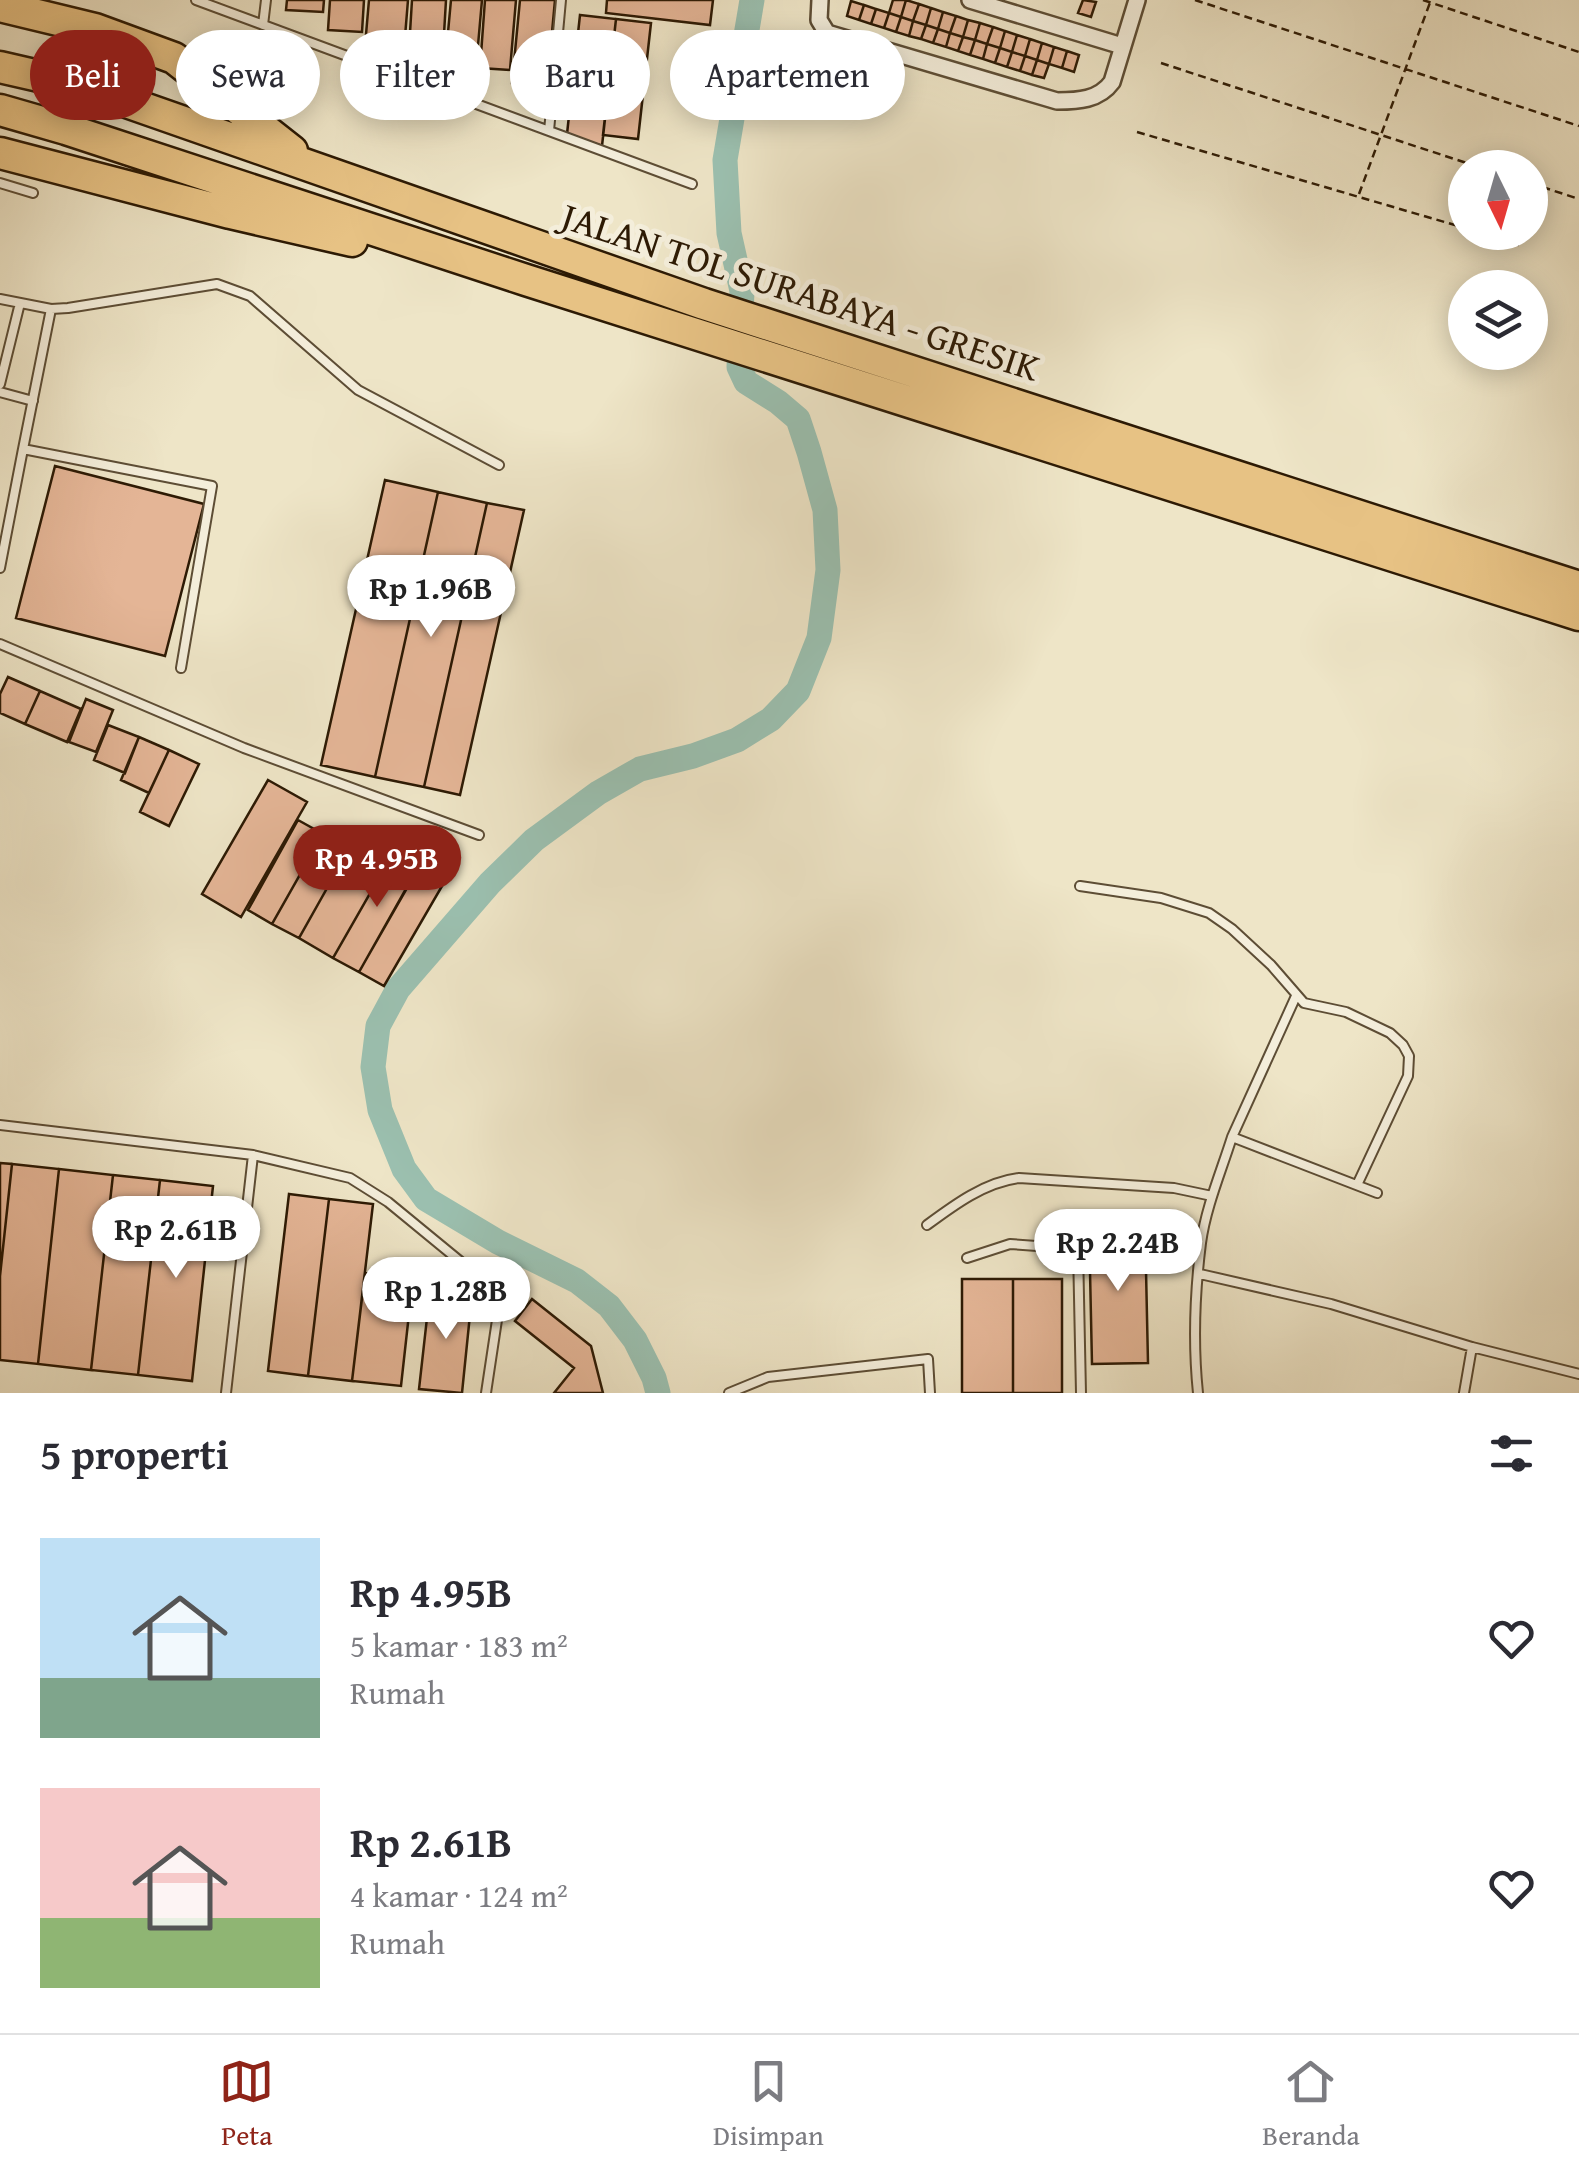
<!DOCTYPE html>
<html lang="id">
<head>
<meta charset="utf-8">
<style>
  body { margin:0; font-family:"Gentium Book Plus",serif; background:#f7f7f7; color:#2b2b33; height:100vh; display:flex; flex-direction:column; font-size:38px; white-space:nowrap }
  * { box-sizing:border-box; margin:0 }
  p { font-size:32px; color:#7c7c81 }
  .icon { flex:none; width:55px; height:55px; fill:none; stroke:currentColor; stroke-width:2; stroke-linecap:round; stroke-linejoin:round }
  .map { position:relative; height:1393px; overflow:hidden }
  .side { display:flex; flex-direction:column; background:#fff; flex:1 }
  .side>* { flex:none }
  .guide { position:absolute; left:30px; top:30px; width:1000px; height:90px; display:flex; gap:20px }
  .needle { width:65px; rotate:175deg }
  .controls { position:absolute; left:1448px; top:150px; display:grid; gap:20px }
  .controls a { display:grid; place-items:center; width:100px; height:100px; border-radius:50%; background:#fff; box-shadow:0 5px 25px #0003; font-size:50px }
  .price { position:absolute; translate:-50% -85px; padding:0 22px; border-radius:35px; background:#fff; color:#222; font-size:32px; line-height:65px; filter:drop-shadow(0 2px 5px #0008) }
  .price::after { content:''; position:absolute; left:50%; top:60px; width:30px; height:22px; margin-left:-15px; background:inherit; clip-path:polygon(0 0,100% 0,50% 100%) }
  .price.active { background:#8f2418; color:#fff }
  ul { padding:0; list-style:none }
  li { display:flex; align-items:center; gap:30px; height:250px; padding:0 40px }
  li span { display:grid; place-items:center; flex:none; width:280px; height:200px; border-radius:0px; color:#555 }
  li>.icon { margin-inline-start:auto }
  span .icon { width:120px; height:120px; fill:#fffc; stroke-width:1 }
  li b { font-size:42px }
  h2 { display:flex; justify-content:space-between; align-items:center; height:120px; padding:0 40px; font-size:42px }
  .pill { padding:0 35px; border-radius:45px; background:#fff; box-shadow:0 5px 25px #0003; font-size:35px; line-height:90px }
  .pill.active { background:#8f2418; color:#fff }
  .tab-bar { display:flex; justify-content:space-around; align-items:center; height:140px; border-top:2px solid #e1e1e2; background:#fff; font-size:28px; color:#7c7c81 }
  .tab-bar a { display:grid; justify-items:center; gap:5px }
  .tab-bar .active { color:#8f2418 }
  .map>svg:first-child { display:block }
</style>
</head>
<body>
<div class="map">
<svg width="1579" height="1393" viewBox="0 0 1579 1393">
  <rect width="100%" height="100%" fill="#eee5c7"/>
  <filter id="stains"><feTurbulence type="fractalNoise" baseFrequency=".002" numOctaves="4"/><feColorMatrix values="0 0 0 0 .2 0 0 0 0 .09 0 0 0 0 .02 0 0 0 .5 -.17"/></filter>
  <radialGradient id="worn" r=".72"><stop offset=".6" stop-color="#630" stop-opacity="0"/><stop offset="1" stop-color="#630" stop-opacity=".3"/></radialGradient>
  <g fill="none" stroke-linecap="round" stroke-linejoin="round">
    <path stroke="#9bc0b0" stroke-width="25" d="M658 1393 654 1378 635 1340 609 1306 577 1281 498 1242 426 1199 404 1169 380 1110 373 1067 378 1026 398 989 490 883 534 840 598 793 640 769 693 756 737 740 771 719 798 691 819 638 828 570 825 510 809 452 798 419 778 402 746 382 739 367 742 291 729 233 725 160 752 0"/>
  </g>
  <path fill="#e4b596" stroke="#2d1a04" stroke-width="2.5" d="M287 0H324L323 12 286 10Z
    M330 0H364L362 32 328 30Z
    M369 0H408L404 49 365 46Z
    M412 0H446L443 51 409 49Z
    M451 0H482L476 68 445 65Z
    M485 0H516L510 70 480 68Z
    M520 0H555L547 86 512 83Z
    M607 0H713L710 25 606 13Z
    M893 0H906L901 17 889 13Z
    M906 0 919 4 913 21 901 17Z
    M1083 0 1096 2 1091 17 1078 13Z
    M851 1 864 5 859 20 847 16Z
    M919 4 931 8 926 25 913 21Z
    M864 5 876 9 871 24 859 20Z
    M931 8 943 12 938 29 926 25Z
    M876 9 889 13 884 28 871 24Z
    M943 12 956 16 950 33 938 29Z
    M889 13 901 17 896 32 884 28Z
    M580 15 616 19 602 146 567 134Z
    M956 16 968 20 963 37 950 33Z
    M901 17 913 21 909 36 896 32Z
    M616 19 651 23 638 139 603 135Z
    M968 20 980 23 975 40 963 37Z
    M913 21 926 25 921 39 909 36Z
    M980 23 993 27 987 44 975 40Z
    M926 25 938 29 933 43 921 39Z
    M993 27 1005 31 1000 48 987 44Z
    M938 29 950 33 946 47 933 43Z
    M1005 31 1017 35 1012 52 1000 48Z
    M950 33 963 37 958 51 946 47Z
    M1017 35 1030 39 1025 56 1012 52Z
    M963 37 975 40 970 55 958 51Z
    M1030 39 1042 43 1037 60 1025 56Z
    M975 40 987 44 983 59 970 55Z
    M1042 43 1054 47 1049 64 1037 60Z
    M987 44 1000 48 995 63 983 59Z
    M1054 47 1067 51 1062 68 1049 64Z
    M1000 48 1012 52 1007 67 995 63Z
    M1067 51 1079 55 1074 72 1062 68Z
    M1012 52 1025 56 1020 71 1007 67Z
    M1025 56 1037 60 1032 75 1020 71Z
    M1037 60 1049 64 1044 78 1032 75Z
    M55 466 204 504 165 656 16 618Z
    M385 480 438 492 375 777 321 765Z
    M438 492 487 503 424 787 375 777Z
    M487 503 524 510 460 795 424 787Z
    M8 677 40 691 25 724 0 713V694Z
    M40 691 81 709 67 742 25 724Z
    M86 699 113 710 96 752 69 742Z
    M108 725 139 737 125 773 94 760Z
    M139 737 169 750 149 793 121 780Z
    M169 750 199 764 169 826 140 812Z
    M268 780 307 802 241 917 202 894Z
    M298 820 323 834 272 924 248 910Z
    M361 828 396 848 333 958 299 938Z
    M323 834 349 849 299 938 272 924Z
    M396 848 421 862 359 972 333 958Z
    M430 848 456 862 384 986 359 972Z
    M0 1163 12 1164 0 1276Z
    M12 1164 59 1169 38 1364 0 1360V1276Z
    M59 1169 113 1175 91 1370 38 1364Z
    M113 1175 160 1180 138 1375 91 1370Z
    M160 1180 213 1186 192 1381 138 1375Z
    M289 1194 329 1199 308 1376 268 1371Z
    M329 1199 373 1204 352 1381 308 1376Z
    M1145 1224 1148 1363 1092 1364 1089 1225Z
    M365 1273 413 1278 401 1386 352 1381Z
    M962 1279H1013V1393H962Z
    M1013 1279H1062V1393H1013Z
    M430 1291 472 1295 462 1393 419 1389Z
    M532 1299 591 1346 603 1393H554L574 1368 515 1321Z"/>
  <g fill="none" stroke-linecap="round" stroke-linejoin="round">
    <g stroke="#5d4d35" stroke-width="12">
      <path id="lane" d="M196 0 692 184
        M263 25 266 0
        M549 131 561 0
        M0 183 33 193
        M0 299 51 309 68 308 217 284 250 296 358 390 499 465
        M51 309 23 449 212 486 181 668
        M0 384 20 303
        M0 392 33 401
        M0 568 23 449
        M0 644 244 748 479 835
        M1080 886 1161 898 1209 913 1232 929 1271 965 1304 1003 1346 1012 1390 1033 1403 1045 1409 1056 1408 1076 1357 1185
        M0 1125 253 1155 350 1178 388 1202 472 1271 487 1287 496 1306 497 1320 486 1393
        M1232 1137 1296 996
        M927 1225C954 1205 985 1182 1019 1178L1174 1188 1212 1196
        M967 1258 1010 1244 1078 1249 1081 1393
        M1200 1274 1331 1304 1472 1347 1579 1374
        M226 1393 253 1155
        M729 1393 768 1377 928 1359 930 1393
        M1198 1393C1193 1345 1195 1291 1201 1243 1206 1207 1221 1172 1232 1137L1377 1193
        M1464 1393 1472 1347"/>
    </g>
    <g stroke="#5d4d35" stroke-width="20">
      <path id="street" d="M820 0 819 20 827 33 1057 101C1078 101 1099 100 1112 82L1137 0
        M970 0 1122 46"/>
    </g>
    <g stroke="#2d1a04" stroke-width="35">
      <path id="highway" d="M0 6 95 29 174 58 292 151
        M0 67 78 85 704 304 1579 587
        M0 110 66 129 526 280 1579 615
        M0 153 230 213 352 241"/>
    </g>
    <path stroke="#2d1a04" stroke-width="2.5" stroke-dasharray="8 5" stroke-linecap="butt" d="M1195 0 1579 126
      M1423 0 1579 52
      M1161 63 1482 168
      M1137 132 1465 228
      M1530 183 1579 199
      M1359 194 1431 0
      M1479 232 1519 245"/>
    <use href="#lane" stroke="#f4eedb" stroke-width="8"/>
    <use href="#street" stroke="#f4eedb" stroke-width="15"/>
    <use href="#highway" stroke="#e7c284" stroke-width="30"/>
  </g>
  <g text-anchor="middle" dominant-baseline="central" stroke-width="10" stroke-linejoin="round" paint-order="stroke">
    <g font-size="38" fill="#2d1a04" stroke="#f4eedb">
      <text transform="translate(801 291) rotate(18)">JALAN TOL SURABAYA - GRESIK</text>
    </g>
  </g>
  <rect width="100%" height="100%" filter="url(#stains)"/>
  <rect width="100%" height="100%" fill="url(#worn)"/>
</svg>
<div class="controls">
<a><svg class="needle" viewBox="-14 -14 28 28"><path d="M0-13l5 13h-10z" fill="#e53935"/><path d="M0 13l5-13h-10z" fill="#7c7c81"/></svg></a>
<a><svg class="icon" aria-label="layers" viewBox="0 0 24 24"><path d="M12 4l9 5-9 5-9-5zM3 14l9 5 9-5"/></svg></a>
</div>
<b class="price" style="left:431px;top:640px">Rp 1.96B</b>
<b class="price active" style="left:377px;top:910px">Rp 4.95B</b>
<b class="price" style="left:176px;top:1281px">Rp 2.61B</b>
<b class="price" style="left:1118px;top:1294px">Rp 2.24B</b>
<b class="price" style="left:446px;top:1342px">Rp 1.28B</b>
<div class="guide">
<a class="pill active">Beli</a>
<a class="pill">Sewa</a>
<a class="pill">Filter</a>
<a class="pill">Baru</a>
<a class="pill">Apartemen</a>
</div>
</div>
<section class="side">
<h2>5 properti<svg class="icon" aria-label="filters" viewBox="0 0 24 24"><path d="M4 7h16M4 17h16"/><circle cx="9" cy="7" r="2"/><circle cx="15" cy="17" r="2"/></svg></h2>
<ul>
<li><span style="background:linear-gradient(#bfe0f5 70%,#7fa58c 0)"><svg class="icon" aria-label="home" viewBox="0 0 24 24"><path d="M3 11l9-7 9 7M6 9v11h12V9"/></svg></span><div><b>Rp 4.95B</b><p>5 kamar · 183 m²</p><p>Rumah</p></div><svg class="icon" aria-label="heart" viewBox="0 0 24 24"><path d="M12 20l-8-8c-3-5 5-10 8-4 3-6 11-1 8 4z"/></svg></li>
<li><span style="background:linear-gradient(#f6c9c9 65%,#8fb573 0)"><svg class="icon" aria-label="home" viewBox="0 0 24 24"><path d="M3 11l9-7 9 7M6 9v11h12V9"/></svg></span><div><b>Rp 2.61B</b><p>4 kamar · 124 m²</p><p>Rumah</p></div><svg class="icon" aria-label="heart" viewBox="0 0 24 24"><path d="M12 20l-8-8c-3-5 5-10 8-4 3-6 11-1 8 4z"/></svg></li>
</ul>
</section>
<nav class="tab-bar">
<a class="active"><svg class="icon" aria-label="map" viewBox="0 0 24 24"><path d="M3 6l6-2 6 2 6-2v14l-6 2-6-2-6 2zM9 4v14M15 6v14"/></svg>Peta</a>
<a><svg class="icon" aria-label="saved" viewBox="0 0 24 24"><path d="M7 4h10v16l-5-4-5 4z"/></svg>Disimpan</a>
<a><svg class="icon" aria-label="home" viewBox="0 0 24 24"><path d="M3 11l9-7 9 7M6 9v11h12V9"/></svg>Beranda</a>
</nav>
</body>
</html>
